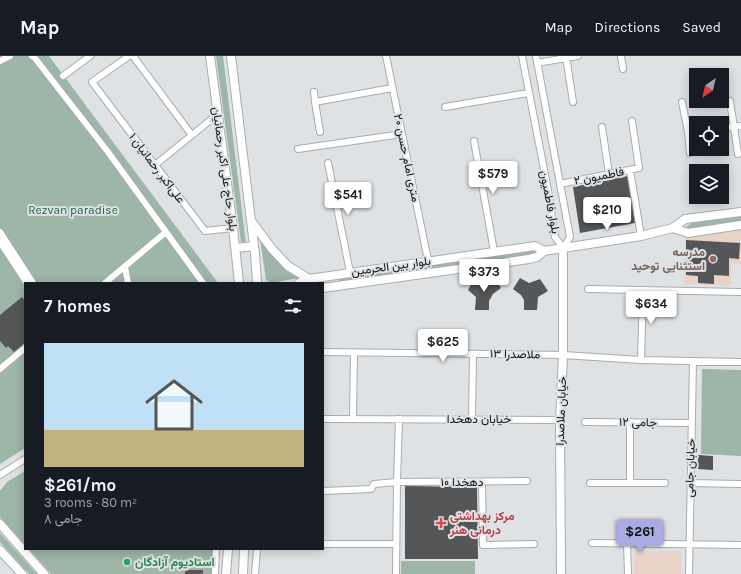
<!DOCTYPE html>
<html lang="en">
<head>
<meta charset="utf-8">
<style>
  body { margin:0; font-family:Karla,Vazirmatn,sans-serif; background:#242831; color:#f1f3f6; height:100vh; display:flex; flex-direction:column; font-size:15px; white-space:nowrap }
  * { box-sizing:border-box; margin:0 }
  p { font-size:13px; color:#9ea1a6 }
  .icon { flex:none; width:22px; height:22px; fill:none; stroke:currentColor; stroke-width:2; stroke-linecap:round; stroke-linejoin:round }
  .map { position:relative; flex:1; overflow:hidden }
  .sheet { position:absolute; left:24px; top:226px; width:300px; height:268px; display:flex; flex-direction:column; background:#171b24; border-radius:0px; box-shadow:0 2px 10px #0003 }
  .sheet>* { flex:none }
  .needle { width:26px; rotate:215deg }
  .fabs { position:absolute; left:689px; top:12px; display:grid; gap:8px }
  .fabs a { display:grid; place-items:center; width:40px; height:40px; border-radius:0px; background:#171b24; box-shadow:0 2px 10px #0003; font-size:20px }
  .price { position:absolute; translate:-50% -34px; padding:0 9px; border-radius:4px; background:#fff; color:#222; font-size:13px; line-height:26px; filter:drop-shadow(0 1px 2px #0008) }
  .price::after { content:''; position:absolute; left:50%; top:24px; width:12px; height:9px; margin-left:-6px; background:inherit; clip-path:polygon(0 0,100% 0,50% 100%) }
  .price.on { background:#aaabe2; color:#111 }
  ul { padding:0; list-style:none }
  li { display:grid; align-content:center; gap:8px; height:212px; padding:0 20px }
  li span { display:grid; place-items:center; height:124px; border-radius:0px; color:#555 }
  li>.icon { margin-inline-start:auto }
  span .icon { width:72px; height:72px; fill:#fffc; stroke-width:1 }
  li b { font-size:17px }
  h2 { display:flex; justify-content:space-between; align-items:center; height:48px; padding:0 20px; font-size:17px }
  header { display:flex; align-items:center; gap:24px; box-sizing:border-box; height:56px; padding:0 20px; background:#171b24; border-bottom:1px solid #363941 }
  header strong { font-size:19px }
  nav { display:flex; gap:22px; margin-inline-start:auto; font-size:14px }
  .map>svg:first-child { display:block }
</style>
</head>
<body>
<header>
<strong>Map</strong>
<nav><a>Map</a><a>Directions</a><a>Saved</a></nav>
</header>
<div class="map">
<svg width="741" height="518" viewBox="0 0 741 518">
  <rect width="100%" height="100%" fill="#dfe2e4"/>
  <path fill="#ead2c9" d="M741 173V208L731 207V230L684 228 685 182Z
    M634 495H681V518H634Z"/>
  <path fill="#9db6a8" d="M0 0H49L218 227H25V392L0 408Z
    M216 0H223L246 188 241 186Z
    M741 160V166L691 173 686 171 691 167Z
    M260 183C272 199 282 211 299 222L271 227 266 224Z
    M533 194 535 196 534 199 344 226 337 224 343 221Z
    M702 313 741 314V400L701 398Z
    M25 415V489L0 461V435L7 426Z
    M0 477 37 518H29L0 486Z
    M29 493H215L214 518H51Z
    M401 505H475V518H401Z"/>
  <path fill="#545658" d="M628 120 635 167 580 177 573 131Z
    M686 184 740 187 739 203 729 202V220L714 219V228L698 227V220L686 219Z
    M494 221 501 232 493 238 489 245V254H475L476 241 468 234 474 223 482 229Z
    M520 222 529 227 540 223 548 235 538 241 537 254H524V244L521 239 513 233Z
    M22 241 25 245V287L14 296 8 290 6 292 0 285V259Z
    M698 399 713 400V414L698 413Z
    M405 430 477 431 478 503H405Z
    M185 514H203V518H185Z"/>
  <g fill="none" stroke-linecap="round" stroke-linejoin="round">
    <g stroke="#a9abad" stroke-width="8">
      <path id="minor" d="M32 0 34 1 108 96 203 227
        M129 0 92 26 205 175 233 172
        M133 0 191 78
        M386 0 428 204
        M522 0 548 134 555 181 563 192 570 181 536 0
        M566 0 573 46
        M621 0 623 13
        M0 5 10 0
        M537 7 578 0
        M63 20 90 0
        M314 36 315 46
        M730 45 738 98
        M682 46 688 76 690 97
        M445 51 528 37
        M602 71 609 118
        M722 72 741 70
        M320 76 315 46 392 32
        M474 85 494 195
        M298 93 402 78
        M328 107 350 216
        M155 109 218 58
        M630 114 641 180
        M560 128 639 112 632 65
        M0 176 33 227
        M0 186 27 227
        M125 211 128 227
        M105 227 166 176
        M588 233 741 236
        M323 296 563 299 641 304 741 306
        M641 304 643 234
        M0 313 25 292
        M323 363 560 364
        M353 363 354 297
        M472 363 473 298
        M585 366 692 367
        M0 419 25 403
        M482 426 483 489 534 488
        M590 427H665
        M630 427V366
        M690 427 741 428
        M323 435 371 433 374 428 397 426 527 425
        M592 487 741 489
        M323 488H396
        M627 488 628 518
        M215 518 216 493
        M255 518 257 493
        M396 518 397 426 399 363
        M689 518 693 305"/>
    </g>
    <g stroke="#a9abad" stroke-width="10">
      <path id="major" d="M210 0 233 172 239 227
        M231 0 255 198 257 227
        M252 166 272 193 288 210 309 223
        M673 172 688 177 741 169
        M236 192 254 190
        M544 195 641 180 673 172 685 163 741 156
        M299 227 309 223 535 190 544 195
        M323 232 529 203 537 201 544 195
        M0 468 44 518
        M0 494 22 518
        M226 518 228 493
        M243 518 244 493
        M561 518 560 364 563 299V192"/>
    </g>
    <use href="#minor" stroke="#fff" stroke-width="6"/>
    <use href="#major" stroke="#fff" stroke-width="8"/>
  </g>
  <circle fill="#8d6e63" stroke="#dfe2e4" stroke-width="1.5" cx="713" cy="203" r="4"/>
  <path fill="#e0444e" stroke="#dfe2e4" stroke-width="1.5" d="M439 461h4v4h4v4h-4v4h-4v-4h-4v-4h4z"/>
  <circle fill="#2e9e5b" stroke="#dfe2e4" stroke-width="1.5" cx="127" cy="506" r="4"/>
  <g text-anchor="middle" dominant-baseline="central" stroke-width="4" stroke-linejoin="round" paint-order="stroke">
    <g font-size="12" fill="#131415" stroke="#dfe2e4">
      <text transform="translate(407 102) rotate(78)">۲۰ متری امام حسن</text>
      <text transform="translate(157 112) rotate(53)">علی‌اکبر رحمانیان ۱</text>
      <text transform="translate(225 113) rotate(82)">بلوار حاج علی اکبر رحمانیان</text>
      <text transform="translate(599 120) rotate(-11)">فاطمیون ۲</text>
      <text transform="translate(550 146) rotate(79)">بلوار فاطمیون</text>
      <text transform="translate(391 210) rotate(-8)">بلوار بین الحرمین</text>
      <text transform="translate(515 298) rotate(1)">ملاصدرا ۱۳</text>
      <text transform="translate(561 355) rotate(-88)">خیابان ملاصدرا</text>
      <text x="479" y="363">خیابان دهخدا</text>
      <text transform="translate(638 366) rotate(1)">جامی ۱۲</text>
      <text transform="translate(690 412) rotate(-88)">خیابان جامی</text>
      <text x="462" y="426">دهخدا ۱۰</text>
    </g>
    <g font-size="12" fill="#226447" stroke="#dfe2e4">
      <text x="73" y="154">Rezvan paradise</text>
    </g>
    <g font-size="12" font-weight="bold" fill="#785e54" stroke="#dfe2e4" text-anchor="end">
      <text x="705" y="196">مدرسه<tspan x="705" dy="14">استثنایی توحید</tspan></text>
    </g>
    <g font-size="12" font-weight="bold" fill="#be3a42" stroke="#dfe2e4" text-anchor="start">
      <text x="450" y="460">مرکز بهداشتی<tspan x="450" dy="14">درمانی هنر</tspan></text>
    </g>
    <g font-size="12" font-weight="bold" fill="#27864d" stroke="#dfe2e4" text-anchor="start">
      <text x="135" y="506">استادیوم آزادگان</text>
    </g>
  </g>
</svg>
<div class="fabs">
<a><svg class="needle" viewBox="-14 -14 28 28"><path d="M0-13l5 13h-10z" fill="#e53935"/><path d="M0 13l5-13h-10z" fill="#9ea1a6"/></svg></a>
<a><svg class="icon" aria-label="locate" viewBox="0 0 24 24"><circle cx="12" cy="12" r="6"/><path d="M12 2v4M12 18v4M2 12h4M18 12h4"/></svg></a>
<a><svg class="icon" aria-label="layers" viewBox="0 0 24 24"><path d="M12 4l9 5-9 5-9-5zM3 14l9 5 9-5"/></svg></a>
</div>
<b class="price" style="left:493px;top:139px">$579</b>
<b class="price" style="left:348px;top:160px">$541</b>
<b class="price" style="left:607px;top:175px">$210</b>
<b class="price" style="left:484px;top:237px">$373</b>
<b class="price" style="left:651px;top:269px">$634</b>
<b class="price" style="left:443px;top:307px">$625</b>
<b class="price on" style="left:640px;top:497px">$261</b>
<section class="sheet">
<h2>7 homes<svg class="icon" aria-label="filters" viewBox="0 0 24 24"><path d="M4 7h16M4 17h16"/><circle cx="9" cy="7" r="2"/><circle cx="15" cy="17" r="2"/></svg></h2>
<ul>
<li><span style="background:linear-gradient(#bfe0f5 70%,#c2b280 0)"><svg class="icon" aria-label="home" viewBox="0 0 24 24"><path d="M3 11l9-7 9 7M6 9v11h12V9"/></svg></span><div><b>$261/mo</b><p>3 rooms · 80 m²</p><p>جامی ۸</p></div></li>
</ul>
</section>
</div>
</body>
</html>
